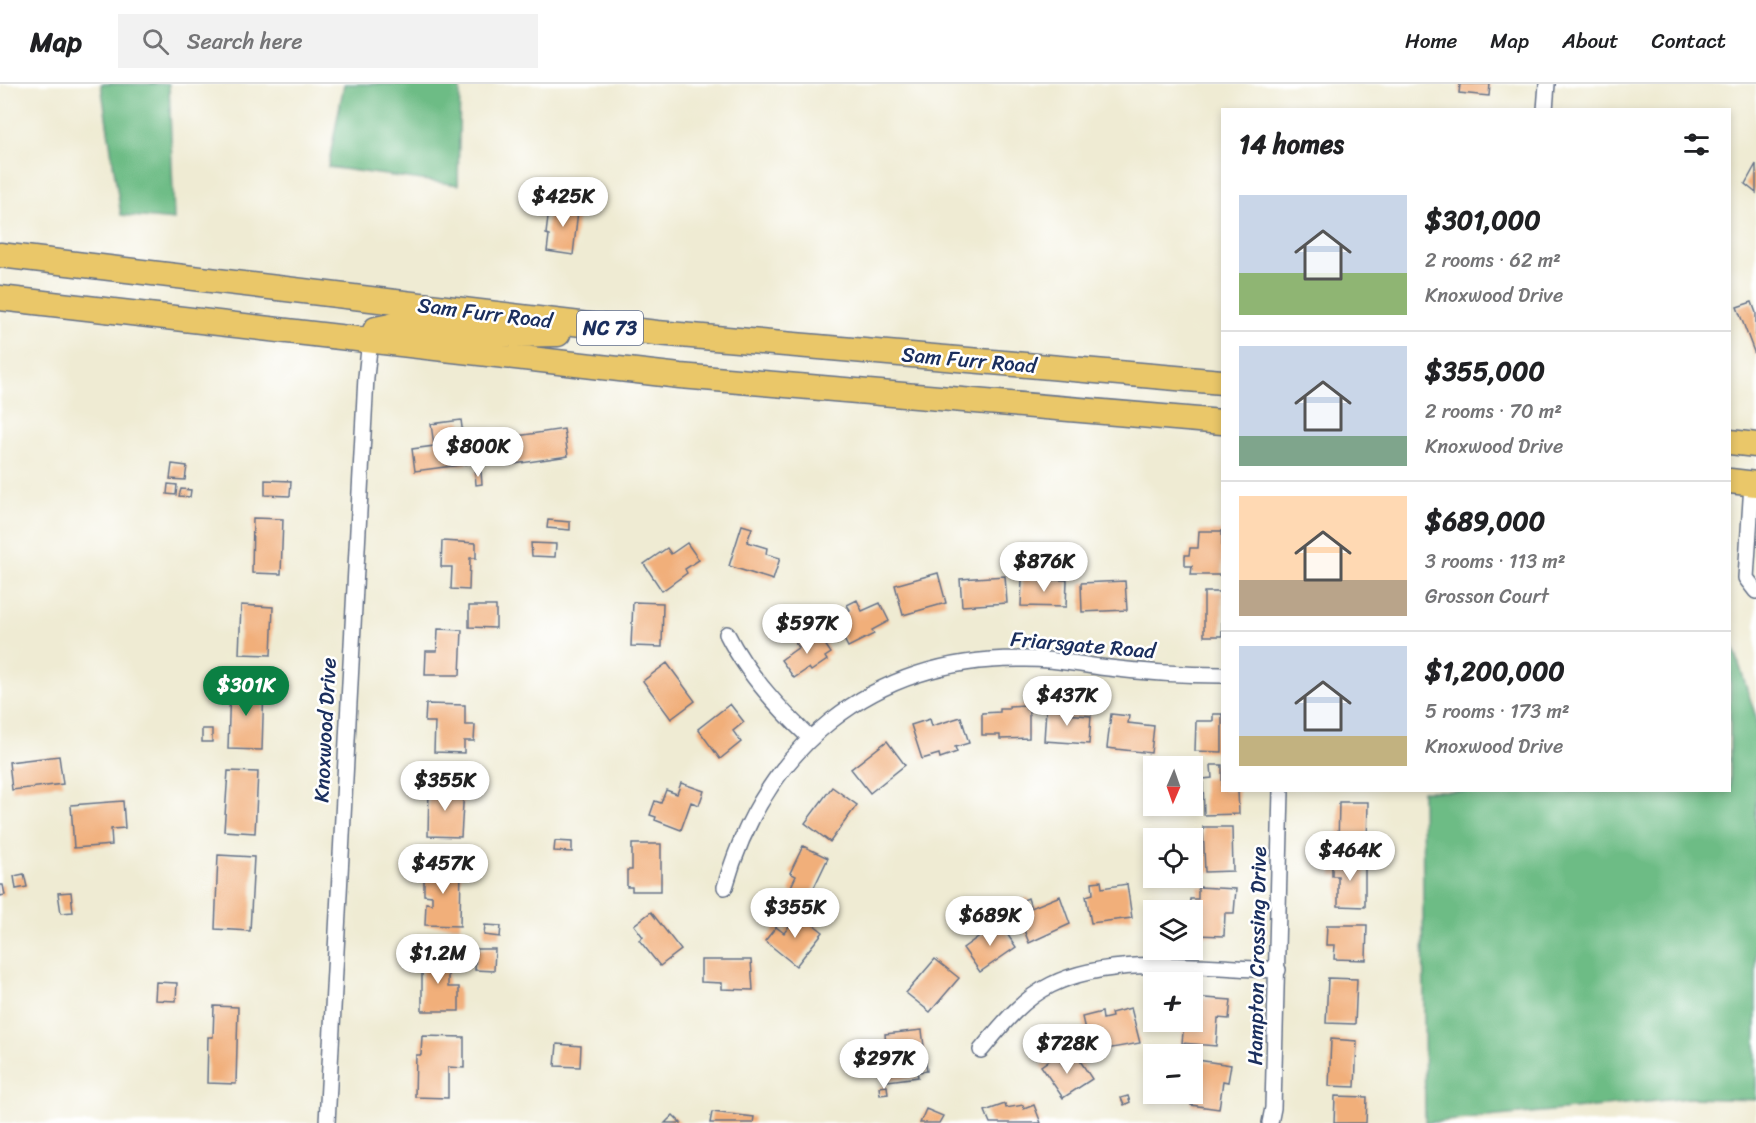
<!DOCTYPE html>
<html lang="en">
<head>
<meta charset="utf-8">
<style>
  body { margin:0; font-family:Sriracha,sans-serif; background:#f2f2f2; color:#202124; height:100vh; display:flex; flex-direction:column; font-size:22px; white-space:nowrap }
  * { box-sizing:border-box; margin:0 }
  p { font-size:20px; color:#757577 }
  .icon { flex:none; width:33px; height:33px; fill:none; stroke:currentColor; stroke-width:2; stroke-linecap:round; stroke-linejoin:round }
  .map { position:relative; flex:1; overflow:hidden }
  .sheet { position:absolute; left:1221px; top:24px; width:510px; height:684px; display:flex; flex-direction:column; background:#fff; border-radius:0px; box-shadow:0 3px 9px #0003 }
  .sheet>* { flex:none }
  .needle { width:39px; rotate:182deg }
  .tools { position:absolute; left:1143px; top:672px; display:grid; gap:12px }
  .tools a { display:grid; place-items:center; width:60px; height:60px; border-radius:0px; background:#fff; box-shadow:0 3px 9px #0003; font-size:30px }
  .price { position:absolute; translate:-50% -51px; padding:0 14px; border-radius:21px; background:#fff; color:#222; font-size:20px; line-height:39px; filter:drop-shadow(0 2px 3px #0008) }
  .price::after { content:''; position:absolute; left:50%; top:36px; width:18px; height:14px; margin-left:-9px; background:inherit; clip-path:polygon(0 0,100% 0,50% 100%) }
  .price.active { background:#0b8043; color:#fff }
  ul { padding:0; list-style:none }
  li { display:flex; align-items:center; gap:18px; height:150px; padding:0 18px }
  li+li { border-top:2px solid #e0e0e0 }
  li span { display:grid; place-items:center; flex:none; width:168px; height:120px; border-radius:0px; color:#555 }
  li>.icon { margin-inline-start:auto }
  span .icon { width:72px; height:72px; fill:#fffc; stroke-width:1 }
  li b { font-size:26px }
  h2 { display:flex; justify-content:space-between; align-items:center; height:72px; padding:0 18px; font-size:26px }
  header { display:flex; align-items:center; gap:36px; box-sizing:border-box; height:84px; padding:0 30px; background:#fff; border-bottom:2px solid #e0e0e0 }
  header strong { font-size:28px }
  nav { display:flex; gap:33px; margin-inline-start:auto; font-size:21px }
  .search { width:420px; height:54px; background:#f2f2f2; display:flex; align-items:center; gap:15px; box-sizing:border-box; padding:0 21px; border-radius:0px; color:#757577; font-size:22px }
  .map>svg:first-child { display:block }
</style>
</head>
<body>
<header>
<strong>Map</strong>
<div class="search"><svg class="icon" aria-label="search" viewBox="0 0 24 24"><circle cx="10" cy="10" r="6"/><path d="M15 15l6 6"/></svg>Search here</div>
<nav><a>Home</a><a>Map</a><a>About</a><a>Contact</a></nav>
</header>
<div class="map">
<svg width="1756" height="1039" viewBox="0 0 1756 1039">
  <rect width="100%" height="100%" fill="#fff"/>
  <filter id="ink" filterUnits="userSpaceOnUse"><feTurbulence type="fractalNoise" baseFrequency=".0167" numOctaves="2"/><feDisplacementMap in="SourceGraphic" scale="12" xChannelSelector="R" yChannelSelector="G"/><feConvolveMatrix kernelMatrix="1 2 1 2 8 2 1 2 1" color-interpolation-filters="sRGB"/></filter>
  <filter id="wash" filterUnits="userSpaceOnUse"><feTurbulence type="fractalNoise" baseFrequency=".008" numOctaves="4" result="noise"/><feDisplacementMap in="SourceGraphic" scale="24" xChannelSelector="R" yChannelSelector="G"/><feGaussianBlur stdDeviation="1.35" result="paint"/><feColorMatrix in="noise" values="0 0 0 0 0 0 0 0 0 0 0 0 0 0 0 0 0 1.4 0 .05"/><feComposite in="paint" operator="in"/></filter>
  <g filter="url(#wash)">
    <rect width="100%" height="100%" fill="#efebd3"/>
    <path fill="#6dbc85" stroke="#447672" stroke-width="1.5" d="M101 0H169L174 136 121 131Z
      M344 0H460L458 101 328 83Z
      M1730 552 1756 633V1016L1688 1014 1425 1039 1422 707 1730 706Z"/>
    <g id="blocks">
      <path fill="#f1af7a" d="M1460 0H1490L1489 12 1459 9Z
        M1756 80V109L1745 100Z
        M560 116 579 118 573 171 547 167 549 151 546 150 549 125 559 126Z
        M1752 218 1756 229V273L1737 223Z
        M461 336 467 380 415 387 412 365 434 362 431 340Z
        M564 345 568 372 508 381 504 354Z
        M172 380 187 382 185 396 170 395Z
        M475 388H481L482 400 476 401Z
        M265 396 291 397 290 412 265 411Z
        M168 400 177 401 176 411 167 410Z
        M181 405 191 406 190 413 179 412Z
        M253 434 283 435 281 490 252 489Z
        M548 436 570 438V446L547 444Z
        M742 441 752 444 747 458 767 464 766 470 780 474 773 496 729 482Z
        M1199 447H1222V491H1191L1192 482H1185V471H1189L1190 464H1198Z
        M442 457 476 459V474H470L469 506 451 505 452 483H441Z
        M531 459 556 460 555 473 532 472Z
        M687 459 699 476 685 485 687 489 662 507 644 480 667 464 671 470Z
        M938 489 946 519 903 531 895 501Z
        M1005 492 1007 519 962 522 960 495Z
        M1022 495 1067 496 1066 523 1021 522Z
        M1125 497 1127 526 1082 528 1081 499Z
        M1204 508H1222V552H1204Z
        M857 516 862 527 880 519 889 537 872 546 874 550 848 563 833 534 850 526 847 521Z
        M633 518 663 519 662 563 631 562Z
        M241 521 273 523 271 571 239 570Z
        M469 522H496V544L469 543Z
        M438 545 462 546 460 591H425L426 567H437Z
        M817 548 831 569 825 573 827 576 811 587 809 584 794 594 781 576 799 563 795 559 803 553 805 557Z
        M667 579 695 617 671 635 643 597Z
        M230 600 264 601 262 666 228 665Z
        M426 620 465 621V641H475L474 657H464V669L434 668 435 638H425Z
        M730 620 744 638 733 647 741 658 720 675 698 645Z
        M1026 621V625H1029V654L1000 655V651H982V629L1000 628V625H1009V622Z
        M1046 624 1064 626V630L1091 632 1089 660 1044 657Z
        M1111 630 1129 632 1128 639 1154 642 1151 669 1107 664Z
        M1213 630H1222V668L1195 667 1196 637H1213Z
        M961 633 969 659 955 663 957 668 940 674 939 670 922 675 911 641 930 635 932 642Z
        M202 645H212V658H202Z
        M887 657 905 681 870 709 851 685Z
        M59 672 63 700 12 706 9 678Z
        M1211 681H1222V706H1238L1239 730 1204 731 1203 695 1212 694Z
        M228 687 258 688 255 749 224 747Z
        M681 699 704 707 699 721 691 718 681 746 655 736 656 733 650 731 655 717 661 719 666 706 677 710Z
        M429 702 464 704 461 753 428 752Z
        M832 703 857 721 830 758 805 739Z
        M123 717 125 744 111 745 112 761 74 764 71 721Z
        M1339 718H1368L1367 762H1338Z
        M1203 743H1232L1233 787 1205 788Z
        M555 757 572 758V768L554 767Z
        M632 760H661V807H632V803H627V786H632Z
        M803 762 828 774 808 816 789 807 796 792 790 789Z
        M218 771 254 773 250 847 215 845Z
        M1332 776H1365V823L1338 822V792H1332Z
        M424 781H461L460 842 425 841 426 819 432 820V812L424 811Z
        M24 790 27 803 16 805 14 792Z
        M1101 797 1102 804 1127 800 1132 834 1091 839 1086 812 1093 810 1092 798Z
        M0 801H3L5 811 0 812Z
        M1198 803 1236 805 1234 829H1225L1224 852 1196 851 1197 831 1189 826 1190 815H1198Z
        M71 808 73 828 61 829 58 809Z
        M1060 812 1070 840 1029 859 1014 820 1028 814 1031 824Z
        M651 828 681 866 660 882 639 856 643 853 634 841Z
        M799 829 823 848 796 882 765 857 776 843 784 849Z
        M999 838 1016 863 980 888 963 864Z
        M485 841 501 842 500 853 484 851Z
        M1327 841H1367L1366 876 1334 875 1335 861H1326Z
        M476 865H495L494 887 475 886Z
        M422 870H448V903H459V927H422Z
        M935 875 959 894 930 928 906 909Z
        M701 876H751L753 906 722 905V899L701 898Z
        M1328 894 1357 895 1355 940 1326 939Z
        M156 898 177 899 176 917 155 916Z
        M1192 913 1231 916 1229 935 1218 934 1216 962 1182 959 1184 938H1192Z
        M214 922 238 923 236 1000 207 999 208 953H213Z
        M1131 924 1140 959 1090 968 1082 933 1102 928 1103 935 1112 933 1111 929Z
        M922 946 927 987 917 988 918 993 888 997 887 984 879 985 878 973 887 972 885 950Z
        M422 952 464 953V984L448 983V1014L415 1013 416 971H421Z
        M1331 955 1357 957 1355 1003 1329 1002Z
        M557 960 581 962 580 983 555 982Z
        M1057 971 1063 981 1077 972 1092 995 1063 1014 1041 982Z
        M1197 976 1231 981 1228 998 1223 997 1219 1025 1191 1021Z
        M887 1002 888 1010 880 1011 879 1003Z
        M1128 1012 1130 1018 1124 1021 1121 1014Z
        M1335 1012 1367 1013 1366 1039H1334Z
        M1005 1020 1006 1024 1023 1021 1024 1025 1034 1021 1041 1039H990L985 1027Z
        M926 1025 943 1032 939 1039H920Z
        M712 1028 754 1033 753 1039H710Z
        M673 1031 681 1039H665Z"/>
    </g>
  </g>
  <g filter="url(#ink)">
    <use href="#blocks" fill-opacity="0" stroke="#657187" stroke-width="1.5"/>
    <g fill="none" stroke-linecap="round" stroke-linejoin="round">
      <g stroke="#657187" stroke-width="18">
        <path id="minor" d="M1545 26 1547 0
          M1752 400 1746 494 1756 507
          M727 550C747 590 778 624 810 654
          M725 803C765 663 871 575 1018 575 1046 574 1072 579 1100 583 1140 588 1181 591 1222 591
          M981 966C1001 942 1022 915 1051 901 1112 870 1211 884 1278 886
          M327 1039 366 293 370 256
          M1270 1039 1273 1024 1281 706"/>
      </g>
      <g stroke="#657187" stroke-width="27">
        <path id="primary" d="M0 171 657 249 1222 298
          M0 214 680 292 1222 338
          M370 256 376 245 400 240 502 251 558 250
          M1730 358 1756 361
          M1730 397 1756 400"/>
      </g>
      <use href="#minor" stroke="#fff" stroke-width="15"/>
      <use href="#primary" stroke="#eac769" stroke-width="24"/>
    </g>
  </g>
  <g text-anchor="middle" dominant-baseline="central" stroke-width="5" stroke-linejoin="round" paint-order="stroke">
    <rect fill="#fff" stroke="#5f6d8e" stroke-width="1.5" x="577" y="227" width="66" height="34" rx="4.5"/>
    <g font-size="20" font-weight="bold" fill="#1b2f5e">
      <text x="610" y="244">NC 73</text>
    </g>
    <g font-size="21" fill="#1b2f5e" stroke="#fff">
      <text transform="translate(485 229) rotate(7)">Sam Furr Road</text>
      <text transform="translate(969 276) rotate(5)">Sam Furr Road</text>
      <text transform="translate(1083 561) rotate(5)">Friarsgate Road</text>
      <text transform="translate(325 646) rotate(-87)">Knoxwood Drive</text>
      <text transform="translate(1257 872) rotate(-89)">Hampton Crossing Drive</text>
    </g>
  </g>
</svg>
<div class="tools">
<a><svg class="needle" viewBox="-14 -14 28 28"><path d="M0-13l5 13h-10z" fill="#e53935"/><path d="M0 13l5-13h-10z" fill="#757577"/></svg></a>
<a><svg class="icon" aria-label="locate" viewBox="0 0 24 24"><circle cx="12" cy="12" r="6"/><path d="M12 2v4M12 18v4M2 12h4M18 12h4"/></svg></a>
<a><svg class="icon" aria-label="layers" viewBox="0 0 24 24"><path d="M12 4l9 5-9 5-9-5zM3 14l9 5 9-5"/></svg></a>
<a>+</a>
<a>−</a>
</div>
<b class="price" style="left:563px;top:144px">$425K</b>
<b class="price" style="left:478px;top:394px">$800K</b>
<b class="price" style="left:1044px;top:509px">$876K</b>
<b class="price" style="left:807px;top:571px">$597K</b>
<b class="price active" style="left:246px;top:633px">$301K</b>
<b class="price" style="left:1067px;top:643px">$437K</b>
<b class="price" style="left:445px;top:728px">$355K</b>
<b class="price" style="left:1350px;top:798px">$464K</b>
<b class="price" style="left:443px;top:811px">$457K</b>
<b class="price" style="left:795px;top:855px">$355K</b>
<b class="price" style="left:990px;top:863px">$689K</b>
<b class="price" style="left:438px;top:901px">$1.2M</b>
<b class="price" style="left:1067px;top:991px">$728K</b>
<b class="price" style="left:884px;top:1006px">$297K</b>
<section class="sheet">
<h2>14 homes<svg class="icon" aria-label="filters" viewBox="0 0 24 24"><path d="M4 7h16M4 17h16"/><circle cx="9" cy="7" r="2"/><circle cx="15" cy="17" r="2"/></svg></h2>
<ul>
<li><span style="background:linear-gradient(#c9d6e8 65%,#8fb573 0)"><svg class="icon" aria-label="home" viewBox="0 0 24 24"><path d="M3 11l9-7 9 7M6 9v11h12V9"/></svg></span><div><b>$301,000</b><p>2 rooms · 62 m²</p><p>Knoxwood Drive</p></div></li>
<li><span style="background:linear-gradient(#c9d6e8 75%,#7fa58c 0)"><svg class="icon" aria-label="home" viewBox="0 0 24 24"><path d="M3 11l9-7 9 7M6 9v11h12V9"/></svg></span><div><b>$355,000</b><p>2 rooms · 70 m²</p><p>Knoxwood Drive</p></div></li>
<li><span style="background:linear-gradient(#ffd9b3 70%,#b9a48a 0)"><svg class="icon" aria-label="home" viewBox="0 0 24 24"><path d="M3 11l9-7 9 7M6 9v11h12V9"/></svg></span><div><b>$689,000</b><p>3 rooms · 113 m²</p><p>Grosson Court</p></div></li>
<li><span style="background:linear-gradient(#c9d6e8 75%,#c2b280 0)"><svg class="icon" aria-label="home" viewBox="0 0 24 24"><path d="M3 11l9-7 9 7M6 9v11h12V9"/></svg></span><div><b>$1,200,000</b><p>5 rooms · 173 m²</p><p>Knoxwood Drive</p></div></li>
</ul>
</section>
</div>
</body>
</html>
